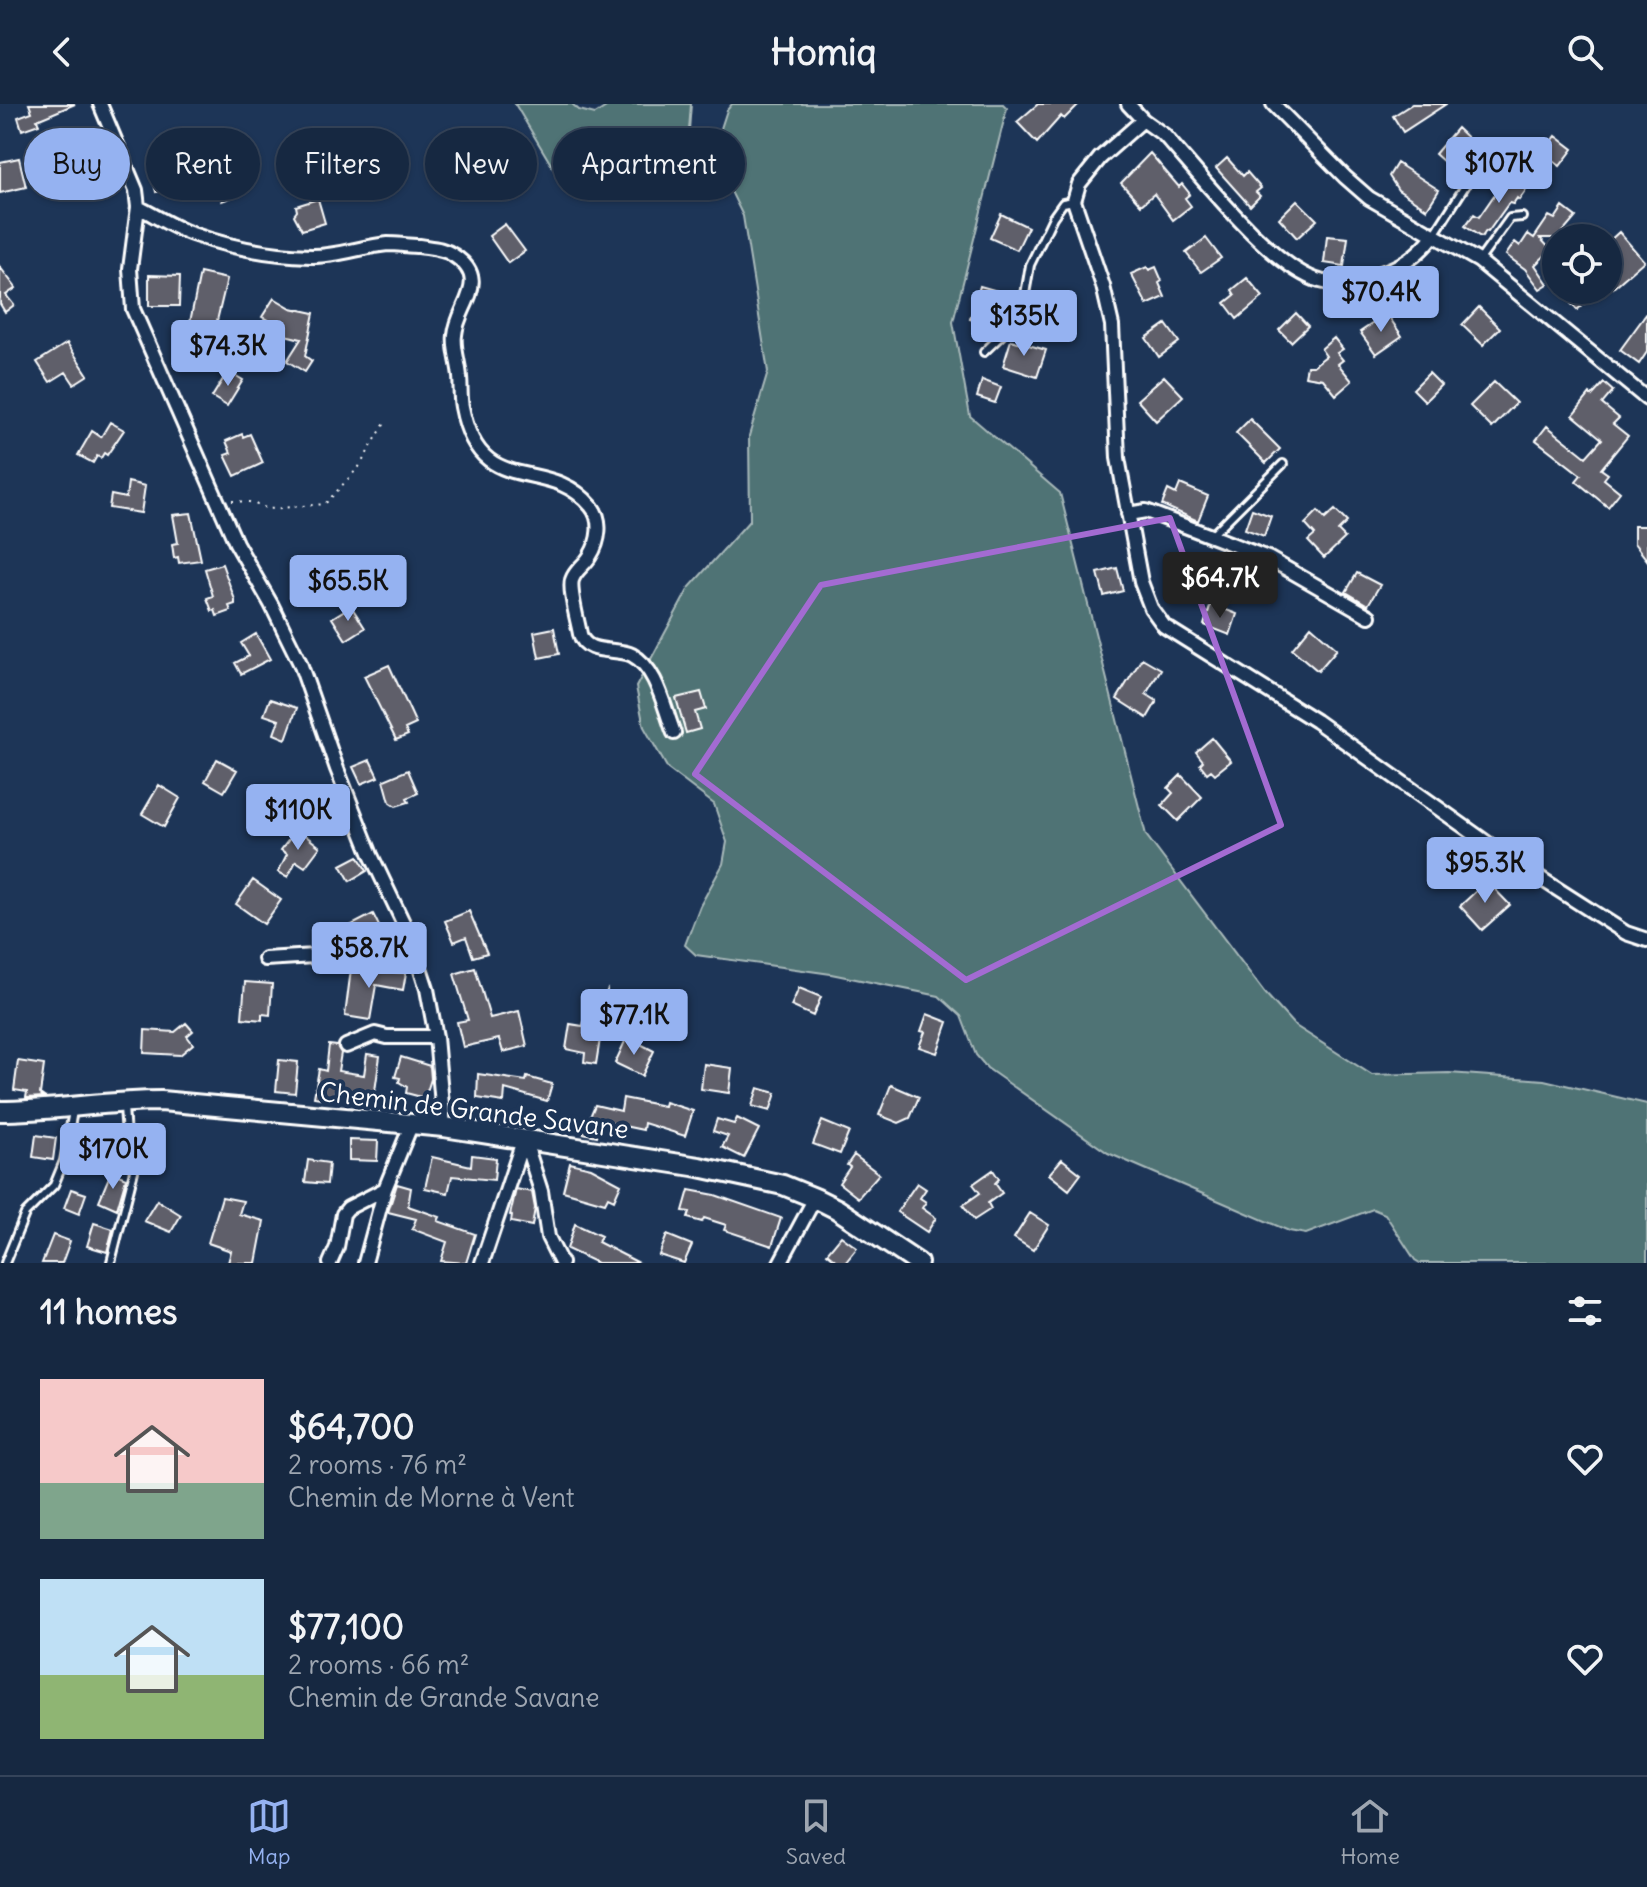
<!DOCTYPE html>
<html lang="en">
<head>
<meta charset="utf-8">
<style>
  body { margin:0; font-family:Delius,sans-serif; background:#23344c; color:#f1f3f6; height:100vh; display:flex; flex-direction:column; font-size:30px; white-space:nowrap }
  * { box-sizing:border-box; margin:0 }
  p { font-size:26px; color:#9ea6b1 }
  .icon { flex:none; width:44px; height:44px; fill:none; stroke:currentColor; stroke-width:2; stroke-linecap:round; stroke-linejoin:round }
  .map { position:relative; height:1159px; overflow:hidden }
  .drawer { display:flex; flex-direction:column; background:#162841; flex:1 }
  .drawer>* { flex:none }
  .hud { position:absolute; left:24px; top:24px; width:800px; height:72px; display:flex; gap:16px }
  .fabs { position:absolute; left:1542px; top:120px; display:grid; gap:16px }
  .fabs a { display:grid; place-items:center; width:80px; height:80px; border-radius:50%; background:#162841; box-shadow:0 2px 6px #0004,0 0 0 2px #35445a; font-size:40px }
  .price { position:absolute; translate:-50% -68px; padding:0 18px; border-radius:8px; background:#95b2f1; color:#111; font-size:26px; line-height:52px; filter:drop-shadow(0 2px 4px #0008) }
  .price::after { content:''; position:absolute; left:50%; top:48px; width:24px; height:18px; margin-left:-12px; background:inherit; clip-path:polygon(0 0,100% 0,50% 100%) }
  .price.active { background:#222; color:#fff }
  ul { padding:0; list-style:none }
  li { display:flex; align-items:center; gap:24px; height:200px; padding:0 40px }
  li span { display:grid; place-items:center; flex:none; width:224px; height:160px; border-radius:0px; color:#555 }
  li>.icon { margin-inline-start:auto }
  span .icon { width:96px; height:96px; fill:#fffc; stroke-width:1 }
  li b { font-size:34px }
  h2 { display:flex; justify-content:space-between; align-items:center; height:96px; padding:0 40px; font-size:34px }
  .tag { padding:0 28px; border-radius:36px; background:#162841; box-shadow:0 2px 6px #0004,0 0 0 2px #35445a; font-size:28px; line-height:72px }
  .tag.active { background:#95b2f1; color:#111 }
  header { display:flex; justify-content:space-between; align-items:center; height:104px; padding:0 40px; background:#162841; font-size:36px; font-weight:800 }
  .dock { display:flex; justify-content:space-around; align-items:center; height:112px; border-top:2px solid #35445a; background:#162841; font-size:22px; color:#9ea6b1 }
  .dock a { display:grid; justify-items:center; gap:4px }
  .dock .active { color:#95b2f1 }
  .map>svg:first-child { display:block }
</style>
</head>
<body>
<header><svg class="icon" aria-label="back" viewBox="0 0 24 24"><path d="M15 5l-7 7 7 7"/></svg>Homiq<svg class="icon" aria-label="search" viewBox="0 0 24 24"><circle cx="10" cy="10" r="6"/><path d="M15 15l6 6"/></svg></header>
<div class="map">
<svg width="1647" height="1159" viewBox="0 0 1647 1159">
  <rect width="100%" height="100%" fill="#1d3557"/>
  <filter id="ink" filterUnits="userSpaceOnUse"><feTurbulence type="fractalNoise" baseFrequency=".0125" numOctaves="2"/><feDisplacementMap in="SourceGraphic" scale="16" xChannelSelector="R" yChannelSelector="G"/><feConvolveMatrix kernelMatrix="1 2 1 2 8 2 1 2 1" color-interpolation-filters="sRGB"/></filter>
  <g filter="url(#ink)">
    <path fill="#507374" stroke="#a8b9ba" stroke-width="2" d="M515 0H572L579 6 595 10 611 0H691L688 39C655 70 609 116 564 82Z
      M732 0H1003L1007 4 953 218 970 312 1060 389 1146 731 1265 889 1294 921 1372 971 1449 969 1544 976 1647 1000V1159H1420L1415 1156 1385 1110 1373 1105 1306 1130 1289 1127 1108 1049 987 964 976 951 961 912 939 892 831 870 696 851 685 841 700 802 723 760 727 738 714 700 668 665 644 623 636 583 689 484 750 416 749 332 768 268 743 112 722 69 715 43 727 6Z"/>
    <path fill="#5f5e6a" stroke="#fff" stroke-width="2" d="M29 0H75L37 16 39 20 22 26 18 13 32 8Z
      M1038 0H1079L1064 15 1061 12 1037 39 1017 18Z
      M1412 0H1446L1403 28 1393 12Z
      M1457 24 1475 41 1453 66 1435 50Z
      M1556 32 1573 45 1560 62 1543 49Z
      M92 42 93 50H99L102 71 76 74 72 45Z
      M1150 49 1179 83 1182 80 1190 90 1185 94 1191 102 1173 116 1154 90 1141 101 1121 79Z
      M19 54 26 83 0 89V58Z
      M1227 54 1243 72 1247 68 1261 84 1256 88 1260 92 1250 102 1216 64Z
      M171 56 178 83 156 88 150 61Z
      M237 58 248 87 222 97 211 68Z
      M1397 59 1439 86 1427 105 1398 86 1389 72Z
      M1518 68 1532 78 1519 96 1517 94 1513 100 1509 99 1488 128 1486 127 1482 133 1479 132 1465 122 1474 110 1479 113 1504 77 1510 81Z
      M318 95 325 119 302 126 294 111 297 107 296 102Z
      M1297 96 1317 116 1297 134 1279 114Z
      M1563 103 1576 113 1558 134H1540L1551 146 1535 161 1548 180 1540 185 1525 165 1506 151 1515 138 1520 142 1528 130 1534 134 1549 112 1555 115Z
      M1001 110 1028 123 1017 146 990 134Z
      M505 120 525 147 508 159 489 132Z
      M1619 128 1644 157 1613 184 1608 178V138Z
      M1327 132 1348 134 1344 162 1324 159Z
      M1206 134 1221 154 1201 168 1186 149Z
      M0 163 16 184 6 191 14 201 5 208 0 200Z
      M1147 163 1149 166 1156 163 1162 177 1159 179 1165 193 1147 201 1131 170Z
      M200 169 227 175 215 225 190 218Z
      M149 171 180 172 179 202H149Z
      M1247 174 1263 193 1237 215 1225 199 1235 191 1232 186Z
      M980 182 1008 190 997 223 970 215Z
      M1559 186H1600L1577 206Z
      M274 194 291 204 314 209 305 252 312 257 305 268 287 257 301 235 285 231 286 226 262 213Z
      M1479 203 1500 224 1483 241 1462 221Z
      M1296 209 1308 222 1291 238 1279 226Z
      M1647 209V248L1639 260 1620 246Z
      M1387 210 1402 232 1376 250 1360 228Z
      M1166 220 1179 238 1159 253 1146 234Z
      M225 230 263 240 259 254 255 253 253 260 220 251Z
      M1334 234 1343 245 1337 249 1343 256 1338 260 1352 277 1336 291 1323 275 1305 272 1307 262H1313L1326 252 1321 245Z
      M1011 236 1046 246 1037 273 1003 262Z
      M67 239 88 271 74 280 66 268 50 278 37 258Z
      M228 267 243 276 227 302 212 293Z
      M1429 269 1441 281 1425 297 1413 285Z
      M1164 272 1183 292 1156 317 1137 296Z
      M982 276 1001 283 995 299 977 293Z
      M1494 278 1516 299 1492 324 1470 302Z
      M1604 279 1613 287 1602 300 1619 314 1613 320 1628 332 1601 365 1608 370 1604 375 1620 388 1608 403 1576 377 1581 371 1536 336 1547 322 1586 353 1602 335 1573 311 1590 290 1592 292Z
      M1250 315 1280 345 1266 359 1236 329Z
      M110 318 124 326 107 351 104 349 101 354 97 352 93 359 78 351 92 327 101 333Z
      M242 330 243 333 250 330 263 359 235 372 225 351 231 349 226 337Z
      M128 378 145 382 141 409 109 404 111 391 126 394Z
      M1180 380 1208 392 1198 417 1162 401 1168 386 1176 390Z
      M1252 405 1271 412 1264 432 1245 425Z
      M1335 406 1347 418 1338 427 1345 434 1324 454 1308 437 1315 431 1305 420 1318 407 1325 415Z
      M191 409 201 456 179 459 178 453 174 454 172 440 178 439 173 411Z
      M1634 422H1647V456L1634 439Z
      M222 460 235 496V500L229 502 231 507 217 512 215 506 212 507 207 494 213 492 205 465Z
      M1117 464 1123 487 1104 492 1098 469Z
      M1357 469 1380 481 1368 501 1346 488Z
      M1211 500 1237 510 1230 531 1204 521Z
      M351 502 365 524 346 536 332 514Z
      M1311 522 1337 545 1318 567 1292 545Z
      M554 524 559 550 539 554 534 528Z
      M256 530 270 555 241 570 235 559 249 552 241 539Z
      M1142 554 1161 565 1146 590 1157 597 1147 614 1117 595Z
      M389 561 416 620 405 625 408 631 396 636 364 572Z
      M701 588 706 605 695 608 700 625 686 629 676 594Z
      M270 595 297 604 286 635 274 630 279 616 264 611Z
      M1212 634 1231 657 1215 670 1211 666 1207 669 1200 660 1203 657 1196 648Z
      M217 655 237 666 224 688 205 677Z
      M370 656 378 673 361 680 353 663Z
      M408 666 418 689 407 694 409 698 396 702 390 698 384 676Z
      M1181 671 1202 693 1178 717 1162 701 1173 689 1168 684Z
      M159 681 180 694 164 723 142 710Z
      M297 725 320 743 305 763 296 757 288 773 278 768 287 750 281 746Z
      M358 752 367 767 350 777 341 761Z
      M253 776 281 796 264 820 236 800Z
      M1487 777 1510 801 1482 826 1460 802Z
      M469 807 487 849 473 853 466 833 454 838 445 817Z
      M373 810 384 832 367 840H359L350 822Z
      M475 864 490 914 519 907 527 942 503 948 499 935 463 943 457 918 468 916 454 870Z
      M351 865 406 869 403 886 376 881 370 916 345 912Z
      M245 878 272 880 270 911 262 910V916L242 914Z
      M799 884 821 893 813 912 791 902Z
      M607 887V893L619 900 610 914 604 910 596 960 584 958 585 949 566 945 570 920 583 922 585 913 591 914Z
      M927 910 948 918 937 949 919 943 925 928 921 927Z
      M186 919 193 927 187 932 193 940 180 951 144 949 145 926 175 928Z
      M627 933 654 947 642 972 615 959Z
      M329 941 337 942 341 949 338 967 364 971 367 950 380 952 374 994 335 987 334 996 314 993 319 965 326 967Z
      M401 953 430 962 431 975 425 994 406 989 407 983 399 978 400 974 395 973Z
      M279 956 298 958 295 989 276 987Z
      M18 957 44 961 40 990 44 993 26 994 27 988 14 986Z
      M704 960 732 964 729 989 701 985Z
      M478 970 526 977 527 973 552 980 547 997 505 985 504 998 477 994Z
      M891 981 919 993 910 1014 899 1019 879 1011Z
      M758 984 776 989 770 1007 752 1002Z
      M623 994 664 1002 665 998 693 1007 685 1032 644 1019 643 1026 600 1017 597 1032 583 1029 595 1001 621 1007Z
      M737 1014 759 1025 744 1054 722 1043 728 1032 713 1027 717 1015 734 1020Z
      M822 1017 849 1028 840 1050 813 1040Z
      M86 1024 105 1027 102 1045 83 1041Z
      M132 1028 159 1029V1043H152V1051L134 1050Z
      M36 1031 56 1034 53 1056 33 1053Z
      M349 1036 378 1037 377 1057 349 1056Z
      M472 1051 496 1054 494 1076 452 1072 448 1089 425 1084 432 1053 471 1062Z
      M854 1051 879 1070 858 1094 839 1079 850 1063 847 1061Z
      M1062 1055 1081 1070 1069 1086 1049 1070Z
      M308 1056 329 1059 327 1080 305 1078Z
      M570 1059 591 1064 621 1080 614 1096 608 1093 605 1099 563 1087Z
      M993 1066 999 1075 995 1079 1002 1089 988 1099 991 1105 974 1116 963 1101 980 1089 973 1080Z
      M111 1068 126 1074 117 1105 99 1097Z
      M917 1079 926 1085 920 1094 926 1098 922 1104 936 1114 927 1128 897 1108Z
      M397 1080 411 1084 408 1102 440 1113 438 1117 475 1130 466 1159 441 1157 447 1138 412 1125 416 1115 388 1108Z
      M71 1085 86 1090 79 1110 64 1104Z
      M516 1085 532 1088 535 1104 532 1122 511 1118 512 1112 510 1111Z
      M689 1086 715 1091 781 1114 772 1142 724 1126 726 1121 704 1114 702 1118 688 1114 690 1108 683 1107Z
      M222 1093 243 1097 239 1110 264 1117 256 1159H228L231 1147 208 1139Z
      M157 1096 181 1111 171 1128 144 1117Z
      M1030 1109 1049 1121 1033 1146 1014 1134Z
      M94 1119 113 1125 107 1148 87 1142Z
      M575 1120 601 1132 598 1138 639 1159H597L567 1145Z
      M53 1131 70 1137 62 1159H42Z
      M667 1131 692 1141 684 1159 659 1151Z
      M841 1132 857 1144 845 1159H839L827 1149Z"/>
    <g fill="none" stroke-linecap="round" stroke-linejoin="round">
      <g stroke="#fff" stroke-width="12">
        <path id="lane" d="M1434 131 1467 79 1489 53
          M1479 157 1510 114 1522 113
          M984 248 1005 228 1023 202 1030 161 1053 113 1063 99 1074 97
          M1211 432 1283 360
          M111 1158 134 1067 127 1049 124 1002
          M5 1159 25 1110 54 1081 64 1057 73 1007"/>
      </g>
      <g stroke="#fff" stroke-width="18">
        <path id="street" d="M100 0 136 86 138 103 130 165 133 205 236 439 271 500 300 559 337 665 371 751 410 833 427 885 436 933 444 1023
          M1128 0 1143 16 1164 31C1200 71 1272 164 1320 177 1339 183 1357 177 1375 171 1401 163 1417 153 1434 131
          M1273 0 1345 73 1369 94 1479 157 1647 295
          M1143 16 1100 54 1079 80 1074 97 1103 182 1112 221 1118 354 1141 478 1151 504 1164 522 1316 617 1504 751 1626 829 1647 836
          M138 103C156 112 174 124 192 130 229 143 272 151 311 152 337 153 363 142 388 140 398 140 409 142 419 142 431 144 443 144 453 151 493 176 457 202 455 231 453 244 459 259 460 273 461 283 460 293 462 303 480 398 547 349 591 402 603 416 599 438 590 452 585 461 575 466 572 476 569 487 578 518 580 530 586 552 616 543 632 551 657 564 664 604 674 629
          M1128 410 1146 407 1268 454 1369 512
          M265 855 380 848 410 833
          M346 942 375 930 387 933H436
          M524 1034 541 1087 548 1133 561 1159
          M330 1159 337 1143 343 1110 348 1104 385 1085 412 1019
          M365 1159 385 1085
          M482 1159 524 1034
          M780 1159 815 1094"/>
      </g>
      <g stroke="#fff" stroke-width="24">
        <path id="secondary" d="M0 1007C54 1007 107 997 161 997L444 1023 699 1063 783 1081 815 1094 837 1105 918 1159"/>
      </g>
      <path stroke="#fff" stroke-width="2" stroke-dasharray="2 6" stroke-linecap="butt" d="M232 397 249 398 269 405 325 400 359 363 385 319"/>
      <use href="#lane" stroke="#1d3557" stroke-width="6"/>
      <use href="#street" stroke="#1d3557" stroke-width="12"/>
      <use href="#secondary" stroke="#1d3557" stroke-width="18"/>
    </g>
  </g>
  <path fill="none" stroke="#a36bd2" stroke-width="6" stroke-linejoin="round" d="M1170 414 1281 721 966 876 695 670 821 481Z"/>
  <g text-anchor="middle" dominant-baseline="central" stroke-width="8" stroke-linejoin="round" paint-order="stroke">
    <g font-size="26" fill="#fff" stroke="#1d3557">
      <text transform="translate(474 1006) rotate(7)">Chemin de Grande Savane</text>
    </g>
  </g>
</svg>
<div class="fabs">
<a><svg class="icon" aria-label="locate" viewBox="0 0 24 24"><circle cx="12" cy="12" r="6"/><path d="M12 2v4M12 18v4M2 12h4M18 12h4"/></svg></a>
</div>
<b class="price" style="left:1499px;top:101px">$107K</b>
<b class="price" style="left:1381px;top:230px">$70.4K</b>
<b class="price" style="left:1024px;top:254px">$135K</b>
<b class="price" style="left:228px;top:284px">$74.3K</b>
<b class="price active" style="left:1220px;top:516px">$64.7K</b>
<b class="price" style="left:348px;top:519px">$65.5K</b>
<b class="price" style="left:298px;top:748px">$110K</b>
<b class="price" style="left:1485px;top:801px">$95.3K</b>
<b class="price" style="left:369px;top:886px">$58.7K</b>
<b class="price" style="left:634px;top:953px">$77.1K</b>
<b class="price" style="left:113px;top:1087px">$170K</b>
<div class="hud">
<a class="tag active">Buy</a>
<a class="tag">Rent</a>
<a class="tag">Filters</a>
<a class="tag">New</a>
<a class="tag">Apartment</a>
</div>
</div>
<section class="drawer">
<h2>11 homes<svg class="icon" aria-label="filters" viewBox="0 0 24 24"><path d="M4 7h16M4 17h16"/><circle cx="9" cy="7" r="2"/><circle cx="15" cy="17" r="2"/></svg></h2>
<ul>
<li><span style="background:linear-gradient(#f6c9c9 65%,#7fa58c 0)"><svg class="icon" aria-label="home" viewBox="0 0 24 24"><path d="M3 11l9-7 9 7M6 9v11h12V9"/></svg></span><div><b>$64,700</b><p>2 rooms · 76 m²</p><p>Chemin de Morne à Vent</p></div><svg class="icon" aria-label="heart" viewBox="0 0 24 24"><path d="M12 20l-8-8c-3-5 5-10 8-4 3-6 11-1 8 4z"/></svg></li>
<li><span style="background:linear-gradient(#bfe0f5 60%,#8fb573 0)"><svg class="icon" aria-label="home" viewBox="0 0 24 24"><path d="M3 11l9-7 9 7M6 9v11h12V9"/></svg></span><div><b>$77,100</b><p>2 rooms · 66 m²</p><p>Chemin de Grande Savane</p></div><svg class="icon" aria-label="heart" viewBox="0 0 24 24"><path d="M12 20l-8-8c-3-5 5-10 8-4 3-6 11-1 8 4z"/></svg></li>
</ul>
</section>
<nav class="dock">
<a class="active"><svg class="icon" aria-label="map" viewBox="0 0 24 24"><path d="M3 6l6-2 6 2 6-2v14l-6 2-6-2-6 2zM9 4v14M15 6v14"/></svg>Map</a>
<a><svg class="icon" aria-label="saved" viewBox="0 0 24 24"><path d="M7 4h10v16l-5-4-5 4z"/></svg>Saved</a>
<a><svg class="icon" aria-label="home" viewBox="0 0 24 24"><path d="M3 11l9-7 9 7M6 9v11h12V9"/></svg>Home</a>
</nav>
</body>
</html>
